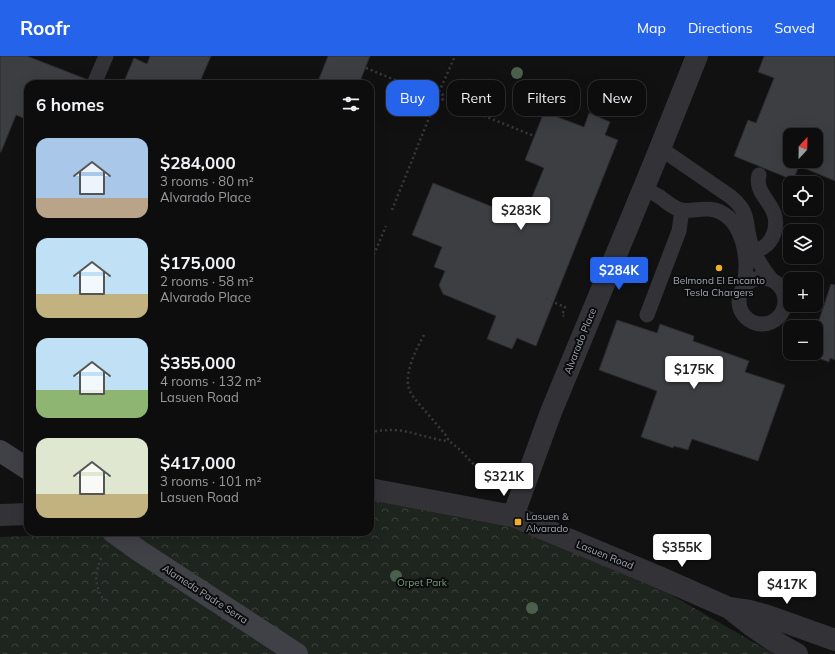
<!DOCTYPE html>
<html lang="en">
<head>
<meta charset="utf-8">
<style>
  body { margin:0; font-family:Mulish,sans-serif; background:#161617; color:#f1f3f6; height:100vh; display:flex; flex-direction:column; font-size:15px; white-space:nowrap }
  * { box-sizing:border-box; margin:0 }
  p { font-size:13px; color:#9a9c9e }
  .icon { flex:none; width:22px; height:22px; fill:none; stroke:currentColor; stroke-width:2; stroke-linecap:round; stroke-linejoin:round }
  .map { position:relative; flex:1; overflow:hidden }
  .drawer { position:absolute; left:24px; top:24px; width:350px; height:456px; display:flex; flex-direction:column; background:#0d0d0e; border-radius:12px; box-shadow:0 4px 16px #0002,0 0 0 1px #2d2d2e }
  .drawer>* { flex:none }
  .top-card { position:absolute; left:386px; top:24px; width:380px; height:36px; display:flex; gap:8px }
  .needle { width:26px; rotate:22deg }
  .buttons { position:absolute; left:783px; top:72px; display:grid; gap:8px }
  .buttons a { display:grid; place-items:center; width:40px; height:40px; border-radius:8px; background:#0d0d0e; box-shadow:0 4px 16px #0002,0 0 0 1px #2d2d2e; font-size:20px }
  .price { position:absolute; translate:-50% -34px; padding:0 9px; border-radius:4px; background:#fff; color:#222; font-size:13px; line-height:26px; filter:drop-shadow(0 1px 2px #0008) }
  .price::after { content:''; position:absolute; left:50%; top:24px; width:12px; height:9px; margin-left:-6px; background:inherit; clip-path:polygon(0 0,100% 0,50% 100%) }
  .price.selected { background:#2563eb; color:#fff }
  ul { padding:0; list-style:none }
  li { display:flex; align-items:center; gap:12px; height:100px; padding:0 12px }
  li span { display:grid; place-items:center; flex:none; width:112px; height:80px; border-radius:12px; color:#555 }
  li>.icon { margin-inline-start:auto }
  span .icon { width:48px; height:48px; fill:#fffc; stroke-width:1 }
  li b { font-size:17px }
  h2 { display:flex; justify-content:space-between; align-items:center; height:48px; padding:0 12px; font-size:17px }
  .pill { padding:0 14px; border-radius:12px; background:#0d0d0e; box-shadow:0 4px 16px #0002,0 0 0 1px #2d2d2e; font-size:14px; line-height:36px }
  .pill.selected { background:#2563eb; color:#fff }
  header { display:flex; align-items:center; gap:24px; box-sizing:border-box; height:56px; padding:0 20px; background:#2563eb; color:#fff }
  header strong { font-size:19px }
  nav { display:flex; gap:22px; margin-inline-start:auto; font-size:14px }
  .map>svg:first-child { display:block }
</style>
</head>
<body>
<header>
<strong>Roofr</strong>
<nav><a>Map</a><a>Directions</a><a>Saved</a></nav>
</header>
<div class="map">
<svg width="835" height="598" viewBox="0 0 835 598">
  <defs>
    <pattern id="park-crowns" width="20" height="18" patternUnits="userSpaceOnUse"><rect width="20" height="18" fill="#1d251e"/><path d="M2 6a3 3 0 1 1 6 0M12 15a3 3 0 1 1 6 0" fill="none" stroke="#3b423c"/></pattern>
  </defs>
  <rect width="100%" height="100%" fill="#111112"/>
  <path fill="url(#park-crowns)" d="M370 443 488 465 517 472 661 533 774 598H0V481L54 479 61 476H370Z"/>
  <path fill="#3d3e42" stroke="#2b2b2e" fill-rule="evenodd" d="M0 0H27L86 23 85 28H28V64L16 59 1 96H0Z
    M150 0H211L199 28H123L134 2 147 8Z
    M328 0H370L359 28H317Z
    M764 0H835V125L799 110 793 124 734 100 748 64 756 67 774 22 758 16ZM790 79H816V105H790Z
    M544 56 584 71 589 57 610 66 605 79 618 84 536 290 517 282 512 293 487 283 496 260 443 238 439 229 445 215 434 211 442 191 412 179 433 127 523 163 544 112 525 104Z
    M831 228 835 229V304L830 302 829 306 804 297H816V271H813L816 263 819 264Z
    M617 264 657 277 660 268 694 280 693 285 749 305 745 316 785 329 758 405 692 383 688 394 674 390 673 392 641 381 657 335 599 314Z"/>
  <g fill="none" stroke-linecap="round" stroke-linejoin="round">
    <path stroke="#38393e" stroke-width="2.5" stroke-dasharray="2 3" stroke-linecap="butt" d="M366 12 431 39
      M431 41a6 6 0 1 1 12 0a6 6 0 1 1-12 0Z
      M439 36 455 0
      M442 43 534 80
      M392 154 435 47
      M370 208 386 170
      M546 243 565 251 562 259 564 260
      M424 279C416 293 404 317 409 333 410 336 412 339 414 342L445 378 449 385 458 392 483 418 496 427
      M370 376C383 374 396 373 408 376 422 379 435 384 449 385
      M262 476 267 478
      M101 502C95 517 94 529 103 543"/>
    <path stroke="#323237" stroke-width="15" d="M94 28 106 0
      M660 92 731 141C751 158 744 166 751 188 756 202 763 214 773 225
      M644 132C649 135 655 138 660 141 667 146 673 152 681 154 692 156 703 151 715 154 745 163 750 207 743 233
      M746 198C759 195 770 190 774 177 783 149 753 141 759 119
      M739 245a23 23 0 1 1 46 0a23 23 0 1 1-46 0Z
      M647 259 679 175 682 154"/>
    <path stroke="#323237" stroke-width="22" d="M370 433 513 460 661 522 729 552 750 555 768 560 835 584
      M0 459 28 458
      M513 460 551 356 657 100 697 0
      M732 554C752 571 774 586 797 598"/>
    <path stroke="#404147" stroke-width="22" d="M0 395 28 413
      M113 476 138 494 297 598"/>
  </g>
  <g fill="#4a5f4c">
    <circle cx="517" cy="17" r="6"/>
    <circle cx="396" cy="520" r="6"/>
    <circle cx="532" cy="552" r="6"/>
  </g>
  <g fill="#f0ae2a" stroke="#0c0c0d" stroke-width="1.5">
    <circle cx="719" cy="212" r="4"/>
    <rect x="514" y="462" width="8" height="8" rx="2"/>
  </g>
  <g text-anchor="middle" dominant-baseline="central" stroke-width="4" stroke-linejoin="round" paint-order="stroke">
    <g font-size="10" fill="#a2a7b3" stroke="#0c0c0d">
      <text x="719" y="224">Belmond El Encanto<tspan x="719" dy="12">Tesla Chargers</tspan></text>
      <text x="526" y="460" text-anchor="start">Lasuen &amp;<tspan x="526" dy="12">Alvarado</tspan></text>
    </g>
    <g font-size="10" fill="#a2a7b3" stroke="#0c0c0d">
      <text transform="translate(580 285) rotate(-68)">Alvarado Place</text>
      <text transform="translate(605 499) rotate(22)">Lasuen Road</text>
      <text transform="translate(205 538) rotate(33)">Alameda Padre Serra</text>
    </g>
    <g font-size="10" fill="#799e7b" stroke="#0c0c0d">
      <text x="422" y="526">Orpet Park</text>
    </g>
  </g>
</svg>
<div class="buttons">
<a><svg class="needle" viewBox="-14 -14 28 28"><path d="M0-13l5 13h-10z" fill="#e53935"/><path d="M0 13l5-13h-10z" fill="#9a9c9e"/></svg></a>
<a><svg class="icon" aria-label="locate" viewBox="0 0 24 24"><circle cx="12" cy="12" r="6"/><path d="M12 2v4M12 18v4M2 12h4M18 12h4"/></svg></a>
<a><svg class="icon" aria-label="layers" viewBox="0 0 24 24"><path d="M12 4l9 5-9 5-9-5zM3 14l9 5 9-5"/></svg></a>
<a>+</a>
<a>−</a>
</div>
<b class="price" style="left:521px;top:175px">$283K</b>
<b class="price selected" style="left:619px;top:235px">$284K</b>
<b class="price" style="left:694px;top:334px">$175K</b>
<b class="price" style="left:504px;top:441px">$321K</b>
<b class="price" style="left:682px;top:512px">$355K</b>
<b class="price" style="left:787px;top:549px">$417K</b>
<div class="top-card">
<a class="pill selected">Buy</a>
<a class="pill">Rent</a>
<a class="pill">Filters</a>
<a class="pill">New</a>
</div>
<section class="drawer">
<h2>6 homes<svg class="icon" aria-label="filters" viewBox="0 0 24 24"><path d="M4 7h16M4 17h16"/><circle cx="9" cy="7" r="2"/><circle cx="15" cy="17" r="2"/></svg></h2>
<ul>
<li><span style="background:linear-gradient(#a9c7e8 75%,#b9a48a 0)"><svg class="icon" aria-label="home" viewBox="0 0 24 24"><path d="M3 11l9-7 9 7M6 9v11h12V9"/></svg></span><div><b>$284,000</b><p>3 rooms · 80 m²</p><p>Alvarado Place</p></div></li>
<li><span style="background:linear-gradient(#bfe0f5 70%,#c2b280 0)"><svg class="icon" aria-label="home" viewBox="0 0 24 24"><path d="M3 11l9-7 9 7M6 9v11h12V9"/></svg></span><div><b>$175,000</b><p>2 rooms · 58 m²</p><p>Alvarado Place</p></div></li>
<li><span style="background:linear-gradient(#bfe0f5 65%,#8fb573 0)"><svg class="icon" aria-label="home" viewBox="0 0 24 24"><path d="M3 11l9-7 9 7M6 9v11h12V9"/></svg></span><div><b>$355,000</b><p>4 rooms · 132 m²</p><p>Lasuen Road</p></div></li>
<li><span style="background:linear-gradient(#dfe7d0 70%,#c2b280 0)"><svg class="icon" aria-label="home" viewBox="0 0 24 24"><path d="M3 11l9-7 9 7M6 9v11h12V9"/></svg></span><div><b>$417,000</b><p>3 rooms · 101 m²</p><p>Lasuen Road</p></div></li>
</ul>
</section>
</div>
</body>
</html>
